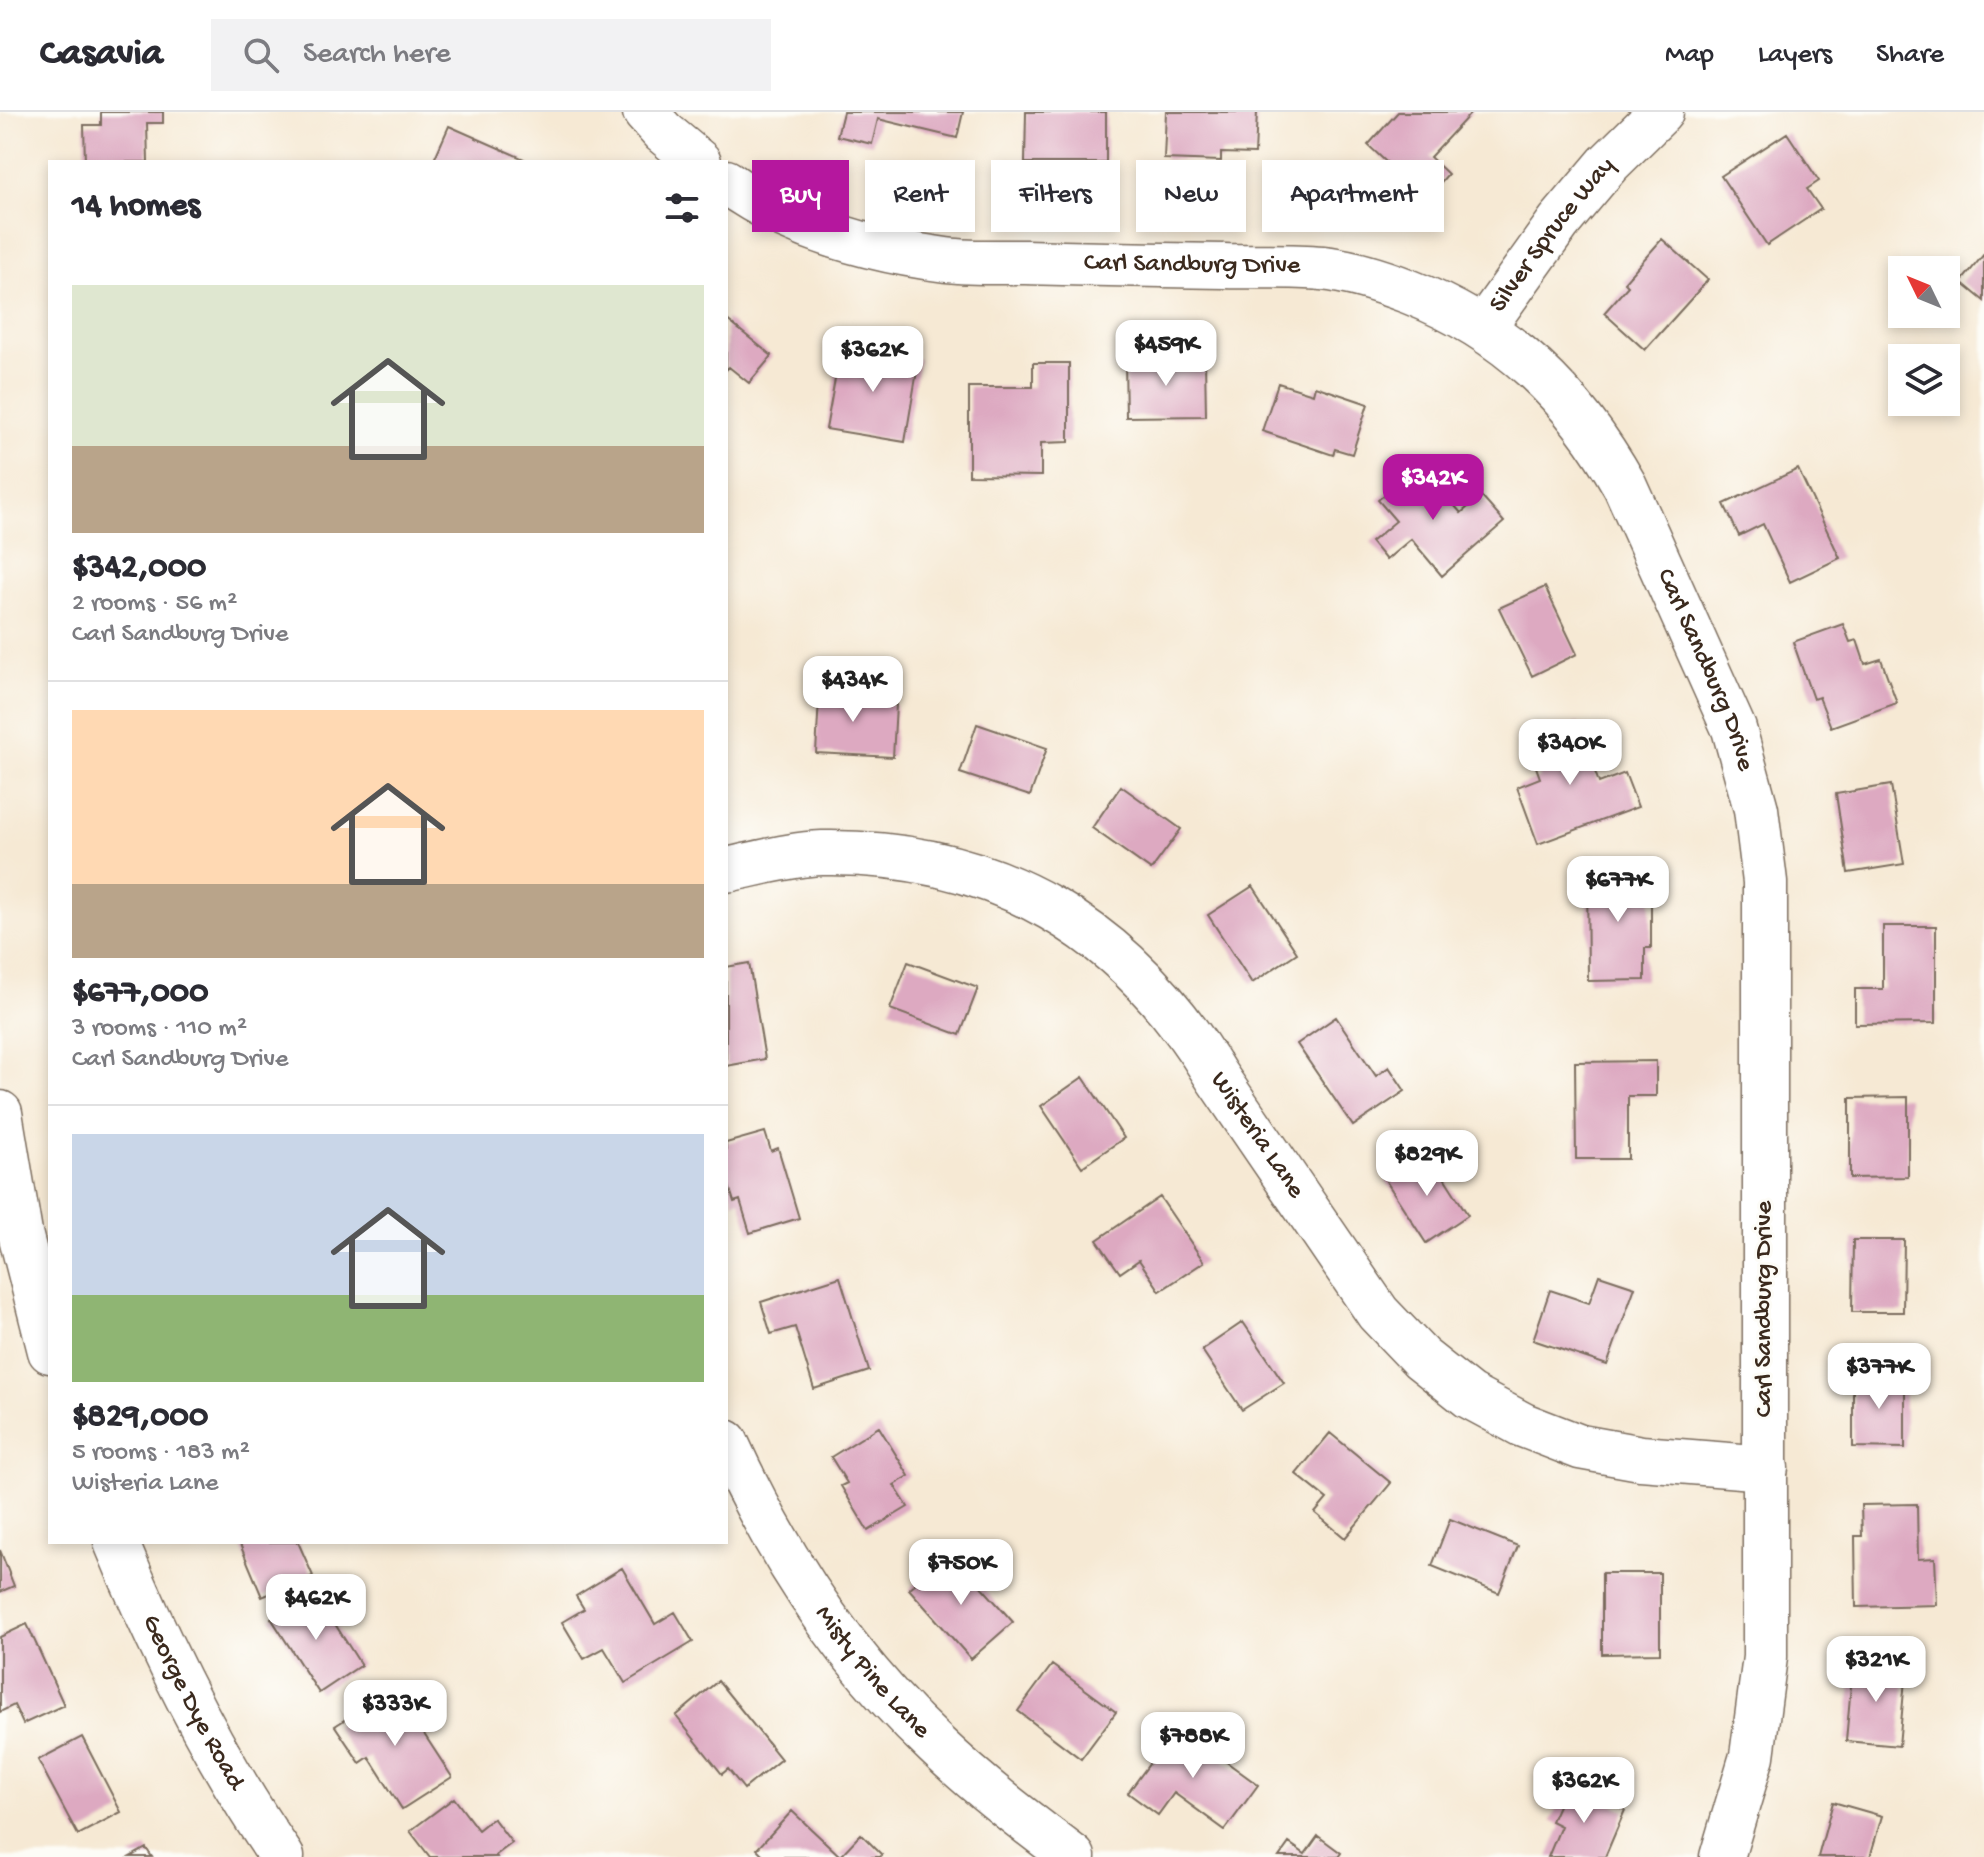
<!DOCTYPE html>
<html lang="en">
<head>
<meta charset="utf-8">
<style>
  body { margin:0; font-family:"Gochi Hand",sans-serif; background:#f2f2f3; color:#2b2b33; height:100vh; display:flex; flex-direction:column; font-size:30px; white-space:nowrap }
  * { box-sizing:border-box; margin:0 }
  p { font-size:26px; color:#7c7c81 }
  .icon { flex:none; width:44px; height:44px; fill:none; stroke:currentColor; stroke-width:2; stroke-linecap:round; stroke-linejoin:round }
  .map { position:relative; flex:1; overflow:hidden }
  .side { position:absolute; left:48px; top:48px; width:680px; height:1384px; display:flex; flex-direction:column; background:#fff; border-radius:0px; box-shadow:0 4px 12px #0003 }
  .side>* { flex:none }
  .hud { position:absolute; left:752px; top:48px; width:760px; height:72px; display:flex; gap:16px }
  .needle { width:52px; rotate:313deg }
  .fabs { position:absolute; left:1888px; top:144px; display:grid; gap:16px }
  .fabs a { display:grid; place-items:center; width:72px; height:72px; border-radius:0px; background:#fff; box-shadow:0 4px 12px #0003; font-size:40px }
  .price { position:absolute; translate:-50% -68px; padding:0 18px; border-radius:16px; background:#fff; color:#222; font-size:26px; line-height:52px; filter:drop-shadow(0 2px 4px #0008) }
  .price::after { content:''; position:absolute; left:50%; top:48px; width:24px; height:18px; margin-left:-12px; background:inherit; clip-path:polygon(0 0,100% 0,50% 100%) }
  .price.on { background:#b5179e; color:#fff }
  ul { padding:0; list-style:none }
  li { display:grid; align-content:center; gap:16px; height:424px; padding:0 24px }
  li+li { border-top:2px solid #e1e1e2 }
  li span { display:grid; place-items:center; height:248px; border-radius:0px; color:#555 }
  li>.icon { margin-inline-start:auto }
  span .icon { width:144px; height:144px; fill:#fffc; stroke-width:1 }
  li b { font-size:34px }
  h2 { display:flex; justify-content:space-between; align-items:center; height:96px; padding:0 24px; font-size:34px }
  .pill { padding:0 28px; border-radius:0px; background:#fff; box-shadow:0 4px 12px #0003; font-size:28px; line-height:72px }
  .pill.on { background:#b5179e; color:#fff }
  header { display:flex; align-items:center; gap:48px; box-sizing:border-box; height:112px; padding:0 40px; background:#fff; border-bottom:2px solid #e1e1e2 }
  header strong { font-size:38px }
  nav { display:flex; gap:44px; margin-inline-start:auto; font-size:28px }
  .search { width:560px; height:72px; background:#f2f2f3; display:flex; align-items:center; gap:20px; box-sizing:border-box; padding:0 28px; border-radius:0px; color:#7c7c81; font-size:30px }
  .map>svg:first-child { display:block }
</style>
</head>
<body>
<header>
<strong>Casavia</strong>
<div class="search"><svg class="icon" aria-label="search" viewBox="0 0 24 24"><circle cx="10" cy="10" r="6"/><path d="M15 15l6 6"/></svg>Search here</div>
<nav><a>Map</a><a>Layers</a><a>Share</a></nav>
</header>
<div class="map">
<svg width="1984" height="1745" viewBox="0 0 1984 1745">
  <rect width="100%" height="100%" fill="#fdfcf7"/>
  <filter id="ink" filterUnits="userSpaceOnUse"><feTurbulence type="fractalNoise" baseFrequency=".0125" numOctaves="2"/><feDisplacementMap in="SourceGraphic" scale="16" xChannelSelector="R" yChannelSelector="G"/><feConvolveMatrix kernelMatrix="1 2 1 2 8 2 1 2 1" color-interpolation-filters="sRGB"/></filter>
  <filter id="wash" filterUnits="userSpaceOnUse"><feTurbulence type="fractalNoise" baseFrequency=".006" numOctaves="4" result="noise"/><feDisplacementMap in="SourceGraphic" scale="32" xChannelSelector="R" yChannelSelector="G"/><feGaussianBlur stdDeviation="1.8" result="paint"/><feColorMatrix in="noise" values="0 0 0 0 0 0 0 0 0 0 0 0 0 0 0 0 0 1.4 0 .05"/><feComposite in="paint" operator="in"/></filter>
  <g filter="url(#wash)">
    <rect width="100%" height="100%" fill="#f6e9d4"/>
    <g id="blocks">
      <path fill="#dda9c1" d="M101 0H163V11H147L148 50H85L84 13H101Z
        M843 0H963L957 26 878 7 872 32 837 24Z
        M1026 0H1106V51H1025Z
        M1166 0H1257L1255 42 1221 41V49L1164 47Z
        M1398 0H1472L1430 45 1448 62 1426 87 1368 33Z
        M449 14 524 47 523 50H433Z
        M1787 21 1819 69 1807 77 1821 97 1767 133 1721 64Z
        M1662 127 1708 168 1645 238 1604 201 1628 174 1624 170Z
        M1984 142V189L1961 170Z
        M726 207 772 244 749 271 729 255 726 258Z
        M841 234 919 247 905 330 826 317Z
        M1205 248 1206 304 1126 305 1125 249Z
        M1033 251H1069V330L1041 331V364L969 363V275H1033Z
        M1278 271 1313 282 1315 274 1368 292 1352 342 1335 337 1333 343 1262 319Z
        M1419 353 1461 401 1481 384 1504 410 1442 464 1411 427 1386 448 1371 430 1396 409 1378 388Z
        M1798 357 1840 446 1790 470 1763 412 1739 424 1724 392Z
        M1545 475 1577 542 1532 564 1499 496Z
        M1843 512 1850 530 1857 528 1865 552 1881 547 1897 591 1831 615 1819 585 1813 587 1793 530Z
        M820 568 848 570 847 591 896 593 893 645 816 641Z
        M1578 611 1599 671 1625 661 1638 695 1538 732 1517 675 1540 666 1527 630Z
        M977 612 1047 636 1030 684 960 661Z
        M1891 673 1904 752 1848 761 1836 682Z
        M1121 674 1181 717 1151 758 1092 716Z
        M1587 758 1651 759V836H1645V868L1588 869Z
        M1253 774 1297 841 1252 871 1208 803Z
        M1883 814H1936V911L1855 912V877H1883Z
        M908 850 978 876 960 923 890 897Z
        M749 851 765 947 726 954V855Z
        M1336 905 1376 964 1389 955 1405 979 1353 1014 1297 932Z
        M1656 949V984H1628V1047H1576L1575 950Z
        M1083 965 1124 1026 1082 1055 1041 994Z
        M1908 985V1065L1850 1066V986Z
        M765 1020 771 1039 778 1036 799 1106 750 1121 740 1088 734 1090 726 1064V1031Z
        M1429 1042 1468 1103 1426 1131 1386 1069Z
        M1160 1085 1204 1150 1160 1179 1139 1148 1120 1161 1097 1128Z
        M1853 1128H1904L1903 1200H1852Z
        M1599 1163 1635 1175 1607 1253 1533 1228 1550 1178 1589 1191Z
        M840 1165 869 1259 814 1277 795 1215 771 1222 761 1190Z
        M1243 1210 1284 1271 1242 1298 1202 1238Z
        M1853 1263H1905V1336L1853 1335Z
        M879 1315 909 1364 894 1373 908 1395 868 1419 841 1374 847 1371 831 1345Z
        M1330 1321 1391 1371 1345 1426 1315 1401 1327 1387 1296 1362Z
        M1917 1392 1918 1447 1935 1446 1937 1493 1856 1495 1855 1424H1862L1861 1393Z
        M1450 1407 1518 1434 1499 1481 1432 1454Z
        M239 1430H298L313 1464 262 1485Z
        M0 1438 14 1474 0 1480Z
        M945 1445 957 1459 963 1454 1013 1510 971 1547 909 1477Z
        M622 1456 655 1512 675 1500 693 1530 625 1571 604 1536 584 1547 562 1510 584 1497 576 1484Z
        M1602 1461H1660V1541L1602 1542Z
        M314 1479 361 1553 319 1581 271 1506Z
        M27 1512 64 1593 23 1612 14 1593 0 1600V1525Z
        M1853 1551 1906 1556 1899 1634 1846 1629Z
        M1052 1553 1116 1600 1081 1647 1018 1599Z
        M718 1569 781 1647 744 1677 728 1657 722 1662 676 1604Z
        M394 1576 452 1665 402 1697 369 1645 360 1651 335 1614Z
        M1177 1614 1258 1673 1225 1718 1174 1681 1158 1703 1128 1681Z
        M82 1625 121 1700 78 1723 38 1648Z
        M1567 1673 1625 1698 1605 1745H1548L1561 1714 1551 1709Z
        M454 1686 478 1718 493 1706 512 1731 496 1743 497 1745H430L410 1719Z
        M1833 1690 1882 1704 1870 1745H1818Z
        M792 1699 840 1744 861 1722 882 1743 880 1745H765L757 1737Z
        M1318 1724 1341 1741 1338 1745H1279L1289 1731 1305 1742Z
        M146 1736 152 1745H130Z"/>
    </g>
  </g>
  <g filter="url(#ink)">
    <use href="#blocks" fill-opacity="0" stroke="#7c6d5e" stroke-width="2"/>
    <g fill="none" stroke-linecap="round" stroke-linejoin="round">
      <g stroke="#7c6d5e" stroke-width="47">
        <g id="minor">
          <path d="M645 0 663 20 699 50"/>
          <path id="s1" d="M726 70C789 116 869 138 946 148 972 151 999 150 1025 150 1092 152 1158 153 1225 154 1257 155 1290 153 1322 156 1351 159 1382 169 1410 180 1507 218 1574 283 1625 374L1734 617 1756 697 1765 770V1545L1752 1644 1722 1745"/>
          <path id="s2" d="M1483 216 1559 110 1608 52 1661 0"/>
          <path id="s3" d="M726 758C757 752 791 742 822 741 995 738 1128 817 1216 964L1378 1201 1421 1246 1469 1284 1523 1313 1580 1335 1641 1346 1766 1356"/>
          <path d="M0 1001 20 1121 50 1239"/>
          <path id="s4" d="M726 1330C777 1442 846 1549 936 1633 979 1674 1025 1709 1073 1745"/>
          <path id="s5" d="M116 1430C161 1539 214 1647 282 1745"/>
        </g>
      </g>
      <use href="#minor" stroke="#fff" stroke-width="44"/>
    </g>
  </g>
  <g text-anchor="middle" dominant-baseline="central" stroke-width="6" stroke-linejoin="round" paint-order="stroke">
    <g font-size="26" fill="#3b2a1e" stroke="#fdfcf7">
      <text stroke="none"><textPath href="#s2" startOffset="116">Silver Spruce Way</textPath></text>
      <text stroke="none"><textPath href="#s1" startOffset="482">Carl Sandburg Drive</textPath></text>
      <text stroke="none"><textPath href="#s1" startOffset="1200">Carl Sandburg Drive</textPath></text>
      <text stroke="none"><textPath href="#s3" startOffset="646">Wisteria Lane</textPath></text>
      <text transform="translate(1765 1197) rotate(-90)">Carl Sandburg Drive</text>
      <text stroke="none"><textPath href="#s4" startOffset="274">Misty Pine Lane</textPath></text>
      <text stroke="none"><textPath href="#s5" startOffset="178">George Dye Road</textPath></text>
    </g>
  </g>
</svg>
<div class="fabs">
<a><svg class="needle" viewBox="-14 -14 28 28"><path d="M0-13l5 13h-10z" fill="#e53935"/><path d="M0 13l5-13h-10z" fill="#7c7c81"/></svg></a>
<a><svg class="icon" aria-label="layers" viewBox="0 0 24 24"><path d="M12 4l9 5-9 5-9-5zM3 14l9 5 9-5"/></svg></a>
</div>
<b class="price" style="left:1166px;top:276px">$459K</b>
<b class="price" style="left:873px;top:282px">$362K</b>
<b class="price on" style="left:1433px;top:410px">$342K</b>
<b class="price" style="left:853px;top:612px">$434K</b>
<b class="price" style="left:1570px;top:675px">$340K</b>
<b class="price" style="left:1618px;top:812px">$677K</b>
<b class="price" style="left:1427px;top:1086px">$829K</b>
<b class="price" style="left:1879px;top:1299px">$377K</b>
<b class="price" style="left:961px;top:1495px">$750K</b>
<b class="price" style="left:316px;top:1530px">$462K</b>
<b class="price" style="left:1876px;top:1592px">$321K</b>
<b class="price" style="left:395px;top:1636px">$333K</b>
<b class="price" style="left:1193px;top:1668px">$788K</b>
<b class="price" style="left:1584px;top:1713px">$362K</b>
<div class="hud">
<a class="pill on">Buy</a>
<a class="pill">Rent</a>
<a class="pill">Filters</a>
<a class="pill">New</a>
<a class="pill">Apartment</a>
</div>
<section class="side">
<h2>14 homes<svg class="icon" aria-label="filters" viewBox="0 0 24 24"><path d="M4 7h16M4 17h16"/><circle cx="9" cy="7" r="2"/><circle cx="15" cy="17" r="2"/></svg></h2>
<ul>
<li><span style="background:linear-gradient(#dfe7d0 65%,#b9a48a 0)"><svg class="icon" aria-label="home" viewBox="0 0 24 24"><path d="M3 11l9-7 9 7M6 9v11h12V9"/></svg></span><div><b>$342,000</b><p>2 rooms · 56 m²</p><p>Carl Sandburg Drive</p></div></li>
<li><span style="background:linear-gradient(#ffd9b3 70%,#b9a48a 0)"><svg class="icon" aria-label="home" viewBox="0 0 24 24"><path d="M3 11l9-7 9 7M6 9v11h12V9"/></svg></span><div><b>$677,000</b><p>3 rooms · 110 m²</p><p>Carl Sandburg Drive</p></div></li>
<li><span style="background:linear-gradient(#c9d6e8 65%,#8fb573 0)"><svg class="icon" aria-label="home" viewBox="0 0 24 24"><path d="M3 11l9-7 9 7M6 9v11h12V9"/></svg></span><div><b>$829,000</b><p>5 rooms · 183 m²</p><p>Wisteria Lane</p></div></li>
</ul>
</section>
</div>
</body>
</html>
